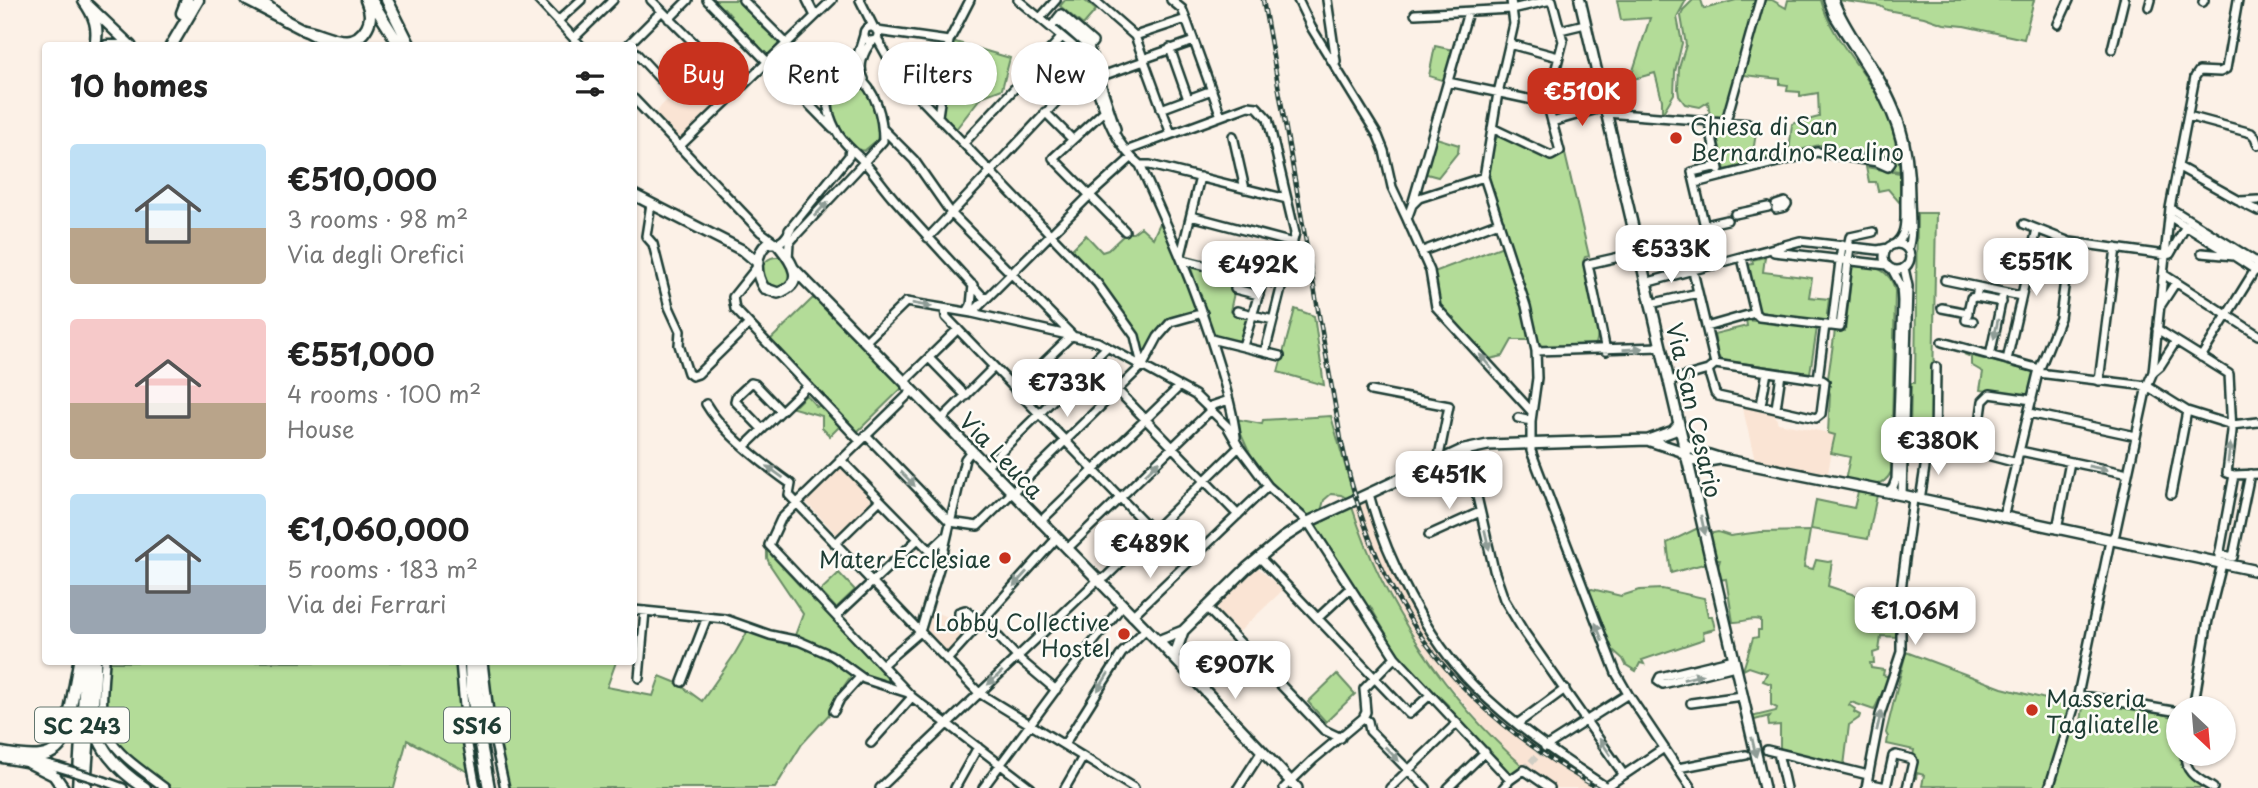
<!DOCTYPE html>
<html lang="en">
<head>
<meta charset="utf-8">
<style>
  body { margin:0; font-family:"Playpen Sans",sans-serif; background:#f2f2f2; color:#222; height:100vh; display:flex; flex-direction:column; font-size:26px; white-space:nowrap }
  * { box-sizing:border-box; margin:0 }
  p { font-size:23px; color:#767676 }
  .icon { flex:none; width:38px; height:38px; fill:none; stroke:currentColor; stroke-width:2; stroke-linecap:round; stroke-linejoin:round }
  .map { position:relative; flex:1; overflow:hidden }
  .sheet { position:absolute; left:42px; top:42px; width:595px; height:623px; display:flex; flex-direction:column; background:#fff; border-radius:7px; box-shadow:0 2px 5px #0004 }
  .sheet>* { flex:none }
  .guide { position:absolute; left:658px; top:42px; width:665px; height:63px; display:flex; gap:14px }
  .needle { width:46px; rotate:154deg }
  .tools { position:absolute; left:2166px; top:696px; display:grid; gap:14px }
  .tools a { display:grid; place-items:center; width:70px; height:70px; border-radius:50%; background:#fff; box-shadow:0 2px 5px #0004; font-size:35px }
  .price { position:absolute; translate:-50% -60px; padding:0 16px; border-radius:14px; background:#fff; color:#222; font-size:23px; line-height:46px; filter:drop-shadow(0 2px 4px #0008) }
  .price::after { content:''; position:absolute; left:50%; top:42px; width:21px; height:16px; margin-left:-10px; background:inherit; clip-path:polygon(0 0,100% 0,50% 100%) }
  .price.active { background:#c8321e; color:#fff }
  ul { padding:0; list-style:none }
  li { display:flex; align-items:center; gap:21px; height:175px; padding:0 28px }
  li span { display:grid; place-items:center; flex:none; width:196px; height:140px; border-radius:7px; color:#555 }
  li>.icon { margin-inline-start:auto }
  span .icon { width:84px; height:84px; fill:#fffc; stroke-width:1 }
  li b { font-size:30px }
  h2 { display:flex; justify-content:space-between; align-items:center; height:84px; padding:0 28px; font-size:30px }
  .pill { padding:0 24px; border-radius:32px; background:#fff; box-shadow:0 2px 5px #0004; font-size:24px; line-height:63px }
  .pill.active { background:#c8321e; color:#fff }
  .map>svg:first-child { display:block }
</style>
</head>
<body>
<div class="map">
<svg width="2258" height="788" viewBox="0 0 2258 788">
  <rect width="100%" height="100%" fill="#fcf1e7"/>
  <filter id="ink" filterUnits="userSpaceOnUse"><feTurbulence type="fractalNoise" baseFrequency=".0143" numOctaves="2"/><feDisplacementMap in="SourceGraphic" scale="14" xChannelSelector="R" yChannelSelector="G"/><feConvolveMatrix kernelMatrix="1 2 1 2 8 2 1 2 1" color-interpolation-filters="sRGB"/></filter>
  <g filter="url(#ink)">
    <path fill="#fae4d4" d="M707 62 717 68 722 63 740 82 681 139 678 140 654 116 662 105Z
      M1742 405 1774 412 1778 423 1835 434 1828 473 1788 465V468L1755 461Z
      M840 467 873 502 838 536 805 501Z
      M1366 499 1386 557 1417 615 1457 673 1474 694 1505 720 1556 760 1602 788H1554L1524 767 1493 738 1439 673 1404 621 1362 538 1352 507Z
      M1256 566 1283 590 1239 632 1216 609V606Z
      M934 612 954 619 969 632 948 655 926 634 930 615Z"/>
    <path fill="#b3dc98" stroke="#698c66" stroke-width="2" d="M712 0H739L763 25 762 27 778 40C779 49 774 56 764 54L759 49V46L752 39 749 40 748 35 729 18 731 16 724 8 721 9Z
      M1065 0H1084L1096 10 1083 25 1060 6Z
      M1617 0H1686L1677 17 1682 43 1675 72 1674 94 1662 114V100L1655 73 1630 80 1650 18 1621 20Z
      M1693 0H1701L1704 9 1736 0H1759L1725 117 1710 116 1708 102 1700 107 1685 104 1679 96 1678 89 1679 68 1686 45 1681 16 1683 10Z
      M1764 0H1772L1786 8 1788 0H1821C1830 36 1864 70 1882 103 1893 124 1897 147 1900 171L1891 170 1892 158 1819 145 1789 153 1792 124 1819 117 1818 93 1800 96V92L1787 91 1788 85 1780 84V79L1743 75Z
      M1838 0H2034L2024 39 1964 26 1944 24 1924 17 1887 10 1880 6Z
      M952 41 1010 58 1002 89 981 97 956 129 941 114Z
      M1435 46 1453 50 1445 81 1429 76Z
      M852 81 864 86 868 91 880 129 877 140 864 151C839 144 829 110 836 88L845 82Z
      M1714 123 1750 126 1752 131 1756 133 1753 152 1782 154 1725 170Z
      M1498 135 1555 157 1562 141 1589 256 1585 257 1583 262C1588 282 1604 328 1595 346L1544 348 1538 342 1525 290 1489 177 1493 145Z
      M1433 137 1459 145 1458 152 1438 177 1423 173Z
      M1866 167 1900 173V203L1888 189 1878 191 1876 182H1869Z
      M1917 213H1936L1932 444H1914V437L1910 436 1911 383H1915Z
      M1161 221 1199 311C1163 322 1163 325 1144 357L1138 334 1104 287 1071 250 1086 235 1102 252 1108 250 1126 233H1133L1141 227 1153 238Z
      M1503 246 1523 308 1530 340H1512L1503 356 1485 360C1468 339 1424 301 1434 272Z
      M1765 257 1763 272 1812 278 1809 297 1829 299 1827 314H1830L1829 322 1759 312 1748 265 1753 264 1752 260Z
      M761 273a16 16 0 1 1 32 0a16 16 0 1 1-32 0Z
      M1853 263C1872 266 1891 268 1895 291L1891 472C1882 492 1862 484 1845 481L1850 457 1831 453 1835 435 1828 433 1830 394 1827 385 1835 330 1845 331Z
      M1190 265 1237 279 1230 311 1249 317 1242 342 1213 336Z
      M813 298 820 302 903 387 857 432 769 341Z
      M1295 309 1314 316 1324 385 1278 372Z
      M1746 320 1817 328 1810 373 1721 360 1718 356 1714 334 1747 326Z
      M1964 354 2035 372 2029 396 1980 390 1983 372 1971 365V357Z
      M806 395 817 407 820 405 840 426 830 436 822 428V416L790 407 794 403 796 405Z
      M1331 416 1354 497 1348 499 1341 495 1331 494 1324 500 1321 511 1310 516C1274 491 1248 462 1236 419L1262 424 1263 420Z
      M1858 492 1877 495 1868 539 1811 529 1816 500 1854 508Z
      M1352 507C1383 604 1447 700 1524 767L1512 777 1446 707 1448 705 1401 660 1370 606 1367 607 1314 526Z
      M1700 527 1707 563 1671 573 1667 543Z
      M1810 531 1804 567 1813 569 1816 560 1828 562 1832 561 1828 586 1867 599 1868 602 1892 609 1898 608V637L1881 636 1879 651 1873 653 1874 663H1870L1871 668 1884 670 1883 675 1890 677 1874 710 1851 702 1849 705 1855 709 1854 712 1860 715 1859 718 1849 725 1844 766 1780 749V725L1769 726 1768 719 1770 716 1751 721V717L1776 711 1777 708 1771 705V684L1763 681 1767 673 1749 667 1743 670 1753 638 1758 637V630H1761V620C1750 617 1743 623 1733 622L1726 579 1719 580 1716 568 1718 567 1720 560H1714L1708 534 1718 532 1730 536 1760 532Z
      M767 546 772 556 816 603 821 604 897 685 895 688 879 684 794 638 803 614 770 565 767 558Z
      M839 573 855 590 836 608 820 591Z
      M1592 589 1621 596 1640 590 1662 589 1704 598 1708 616H1712L1715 629 1703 632 1704 639 1642 660 1644 664 1640 663 1636 671 1626 665 1623 659 1614 651 1609 653 1586 590Z
      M749 629C782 639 828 647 851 676L833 702V710L802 744 775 788H509L491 712 486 662H616L607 687 653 696 660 676 677 683 702 701 734 655Z
      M1906 652 2002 688 2069 705 2064 724 2080 729 2084 700 2179 716V754H2184C2183 772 2190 780 2206 788L1922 786 1924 775 1917 773 1916 778 1911 777 1917 758 1913 757 1914 750 1887 744 1888 737 1886 733Z
      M107 662H458L461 716 470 773 407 740 394 788H170L122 752 107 726 104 711Z
      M1337 674 1355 694 1326 722 1308 702Z"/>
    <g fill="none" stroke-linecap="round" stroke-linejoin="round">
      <path stroke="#d0cdc3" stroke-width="7" stroke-dasharray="7 3.5" stroke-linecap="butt" d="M1726 216 1735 214
        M1524 770 1545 747"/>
      <g stroke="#1f3d34" stroke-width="12">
        <path id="minor" d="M538 0 581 46
          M707 0 833 129
          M743 0 787 44
          M807 0 815 16
          M860 0 874 28
          M1018 0 1078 50 1085 58C1101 94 1108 140 1140 165 1169 229 1197 292 1217 359 1225 384 1233 410 1236 437
          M1094 0 1135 36 1171 134
          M1171 0 1182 9 1186 19 1221 116
          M1298 0 1311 27 1378 136 1384 151 1392 187 1407 219 1412 205 1419 198 1484 177
          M1327 0 1336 61
          M1511 0 1514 24 1498 93 1484 177 1526 306 1536 351 1537 378 1531 421V451L1616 673 1628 694 1691 788
          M1828 0 1834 16C1861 60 1896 104 1904 157 1906 173 1905 189 1905 206 1905 220 1907 237 1893 245
          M1834 0C1842 22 1856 41 1868 60 1898 106 1910 141 1910 196 1910 213 1913 233 1908 249
          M2203 2 2204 0
          M2149 7 2151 0
          M1415 14 1512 9 1551 0
          M1040 18 1056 0
          M669 19 688 0
          M1057 19 1061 14 1093 42 1089 47
          M558 21 581 0
          M2058 24 2069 0
          M1051 27 1057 19 1089 47 1116 129
          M864 34a7 7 0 1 1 14 0a7 7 0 1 1-14 0Z
          M1560 30 1585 24
          M877 31 949 41
          M1135 36 1186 19
          M574 38 613 0
          M877 38 897 74 1097 283 1135 336 1142 365
          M1510 44 1558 57
          M627 46 662 11
          M1170 48 1188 99
          M2112 49 2124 0
          M634 51 660 79 696 45 651 0
          M1143 59 1194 41
          M845 77 856 61 864 35
          M1099 77 1144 61
          M864 79C857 66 864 51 872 41
          M1448 82 1547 103
          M796 90 815 91 831 87
          M634 99 761 232 776 243C784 242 787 235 791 229
          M1161 109 1212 90
          M1104 111 1053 158 1125 231
          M1045 112 1072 139
          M1606 113 1750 124
          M938 116 949 41 970 0
          M2188 116 2251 133 2255 137 2258 145
          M1708 119 1719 169
          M1726 121 1760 0
          M1552 122 1604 107
          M1492 128 1551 156 1560 151 1547 103 1563 41 1552 0
          M884 130 914 160 951 213 1072 335 1015 390
          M1233 136 1245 189
          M964 143 1062 37
          M679 147 832 0
          M1126 151 1248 106 1257 107 1268 119 1295 233 1265 352
          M1887 160 1891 163 1888 167 1877 162Z
          M1140 165H1150L1287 199
          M2179 167 2240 201 2258 200
          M1695 183 1817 152 1877 162
          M2240 202 2258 211
          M651 204 646 236 653 244 669 307 680 331 679 345 688 373 692 376 698 374 749 324
          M1412 205 1468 12
          M1776 205 1785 202 1787 204 1785 207 1776 209
          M2170 208 2258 263
          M1735 214 1768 207
          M1191 216 1293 243
          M2169 216 2234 256
          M1407 219 1430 271 1436 307 1532 412
          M2024 224 2070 242 2165 255 2170 254 2186 226
          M1705 225 1727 220
          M789 230 849 156 850 148
          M928 238 1089 67
          M1884 257a13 13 0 1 1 26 0a13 13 0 1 1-26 0Z
          M1848 246 1850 237 1873 232
          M1423 251 1499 222
          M1774 252 1887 265
          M2202 253 2234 256 2257 271
          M1181 255 1200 177
          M1742 258 1755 313
          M788 259 789 243 796 235 856 171C865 161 874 151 883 141 883 117 876 90 857 76 822 79 823 105 836 130 842 143 855 152 864 162 875 174 884 188 895 200 924 233 955 266 985 299
          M1183 260 1282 285
          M1714 265 1692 172 1718 166
          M757 267 733 297 735 309 860 441
          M1693 271 1715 364
          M2163 274 2258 335
          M1240 275 1235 289 1259 295
          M1945 280 2021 296
          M1645 283 1800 241 1878 250 1888 248
          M1976 297 2002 302
          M1650 304 1698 293
          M2161 305 2176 282
          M1942 308 1968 313
          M945 309 946 317 1185 565
          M1237 311 1273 320
          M967 312 971 305 973 285
          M972 313 1089 196 1131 158
          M1973 321 1966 320 1971 298 1976 297 1978 287
          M1832 326 1842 245
          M1706 327 1755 313 1759 317 1840 327 1850 246
          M2157 329 2229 374 2232 431 2227 473 2234 475
          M1211 339 1280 356
          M866 341 906 302 972 313 1098 342 1195 395 1227 426 1239 447 1268 486 1308 522 1395 657 1510 780
          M1942 342 2040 369
          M1243 346 1263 280
          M1536 351 1660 347
          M1606 351 1588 264 1637 253
          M1990 356 2003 293
          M2201 357 2258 265
          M929 358 966 396
          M2007 360 2037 229
          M1091 363 1238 515
          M2153 372 2160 366 2176 341
          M2038 373 2147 386 2187 411 2232 425 2258 422
          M1818 379 1825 325
          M1669 381 1708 370 1715 364 1822 380 1825 382 1821 414 1816 418 1718 396 1715 393 1708 370
          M2099 381 2116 248
          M906 387 905 381 958 329
          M913 390 781 519 769 545 912 697 1031 788
          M1371 391 1449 406 1438 461
          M706 404C723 433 763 464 791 484L789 495 979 693 1134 788
          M1761 405 1767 372
          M1208 407 1229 400
          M1776 408 1781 374
          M2029 413 2136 436
          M1518 418 1531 421
          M941 420 993 368
          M762 429 735 401 736 397 751 383 755 384 781 411
          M866 435 950 522 978 526 1143 365 1158 337 1171 322 1203 313
          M745 446 807 386
          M1466 449 1494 570 1504 599 1524 632 1624 775
          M2020 451 2128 474
          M840 459 941 562
          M2017 463 1976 452 1983 401 1990 394 2032 400
          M986 466 1107 347
          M2234 475 2258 474
          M1888 492 1893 487 1896 479 1902 301 1901 286 1892 269
          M1369 494C1386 558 1427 639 1474 686 1513 725 1559 756 1606 787L1664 748
          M2171 494 2187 411
          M1902 495 1908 286 1904 268
          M1920 500 1927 454 1935 444 1936 367
          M2003 518 2038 373 2060 318 2070 242
          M1040 522 1179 387
          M2057 529 2070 462
          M1429 535 1480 512
          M835 544 880 500
          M1067 549 1211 410
          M930 551 947 535
          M2219 554 2233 557 2250 474
          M2219 556 2234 475
          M1259 557 1409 714 1430 695
          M1207 608 1324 730 1341 738
          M634 610 725 619 770 635 799 641 831 655 864 679 908 693
          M837 615 918 539
          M1132 616 1268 486
          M1318 618 1350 588
          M983 620 1017 657 1056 690
          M975 629 959 617V612L965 610 981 623
          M1734 659 1660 677 1658 681 1663 684 1735 666
          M947 660 1056 539
          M105 662C98 740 103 742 165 788
          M460 662 467 740 476 788
          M483 662 490 721 505 788
          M883 664 920 632 941 562 965 459 971 451
          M639 678 645 611
          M682 682 707 617
          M2078 695 2179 712
          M1691 703 1742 696
          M2193 709 2208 620 2222 564
          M834 711 840 699 860 677
          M1363 718 1368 721 1370 731 1426 788
          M1517 724 1565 689
          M871 743 912 697
          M1064 745 1122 653 1146 629
          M1545 747 1628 694
          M1767 750 1868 775
          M1778 753 1786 788
          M2185 754C2185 774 2199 779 2213 788
          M0 758 34 764
          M31 760 58 767
          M1678 768 1746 755
          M104 781 123 788
          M1867 783 1886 787
          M880 788 1097 581 1106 577 1239 447
          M955 788 978 747
          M983 788 1057 688 1122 606
          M1065 788 1083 757
          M1238 788 1262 751
          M1284 788 1314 759 1363 718 1366 712 1364 689 1395 657
          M1390 788 1457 723
          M1448 788 1485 752
          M1503 788 1510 780 1524 770 1550 788
          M1866 788 1880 715 1901 652V590L1913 499
          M1886 788 1893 756 1896 755 1912 759 1913 762 1907 788
          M2049 788 2078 695 2110 541 2115 534 2147 386 2153 372 2170 208 2195 77 2199 71 2220 72 2226 69 2238 0"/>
      </g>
      <g stroke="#1f3d34" stroke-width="14">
        <path id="major" d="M246 0 335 46
          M1580 0 1764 788
          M89 6 131 46
          M634 195 744 251 758 263
          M768 243H776L779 246C792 262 807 283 778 293L764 288C755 274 754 254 768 243Z
          M794 269 1158 641 1297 788
          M1650 441 1681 451 1687 458
          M1683 443 1696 451 1722 459 1902 495 2258 571
          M1687 459 1702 462 1720 459
          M1158 641 1183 631 1247 568 1283 538 1308 522 1460 451 1488 445 1648 440 1673 431 1679 424
          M1174 658 1183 631"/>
      </g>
      <g stroke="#1f3d34" stroke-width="15">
        <path id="highway" d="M259 0 285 20
          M371 0 400 46
          M387 0 410 46
          M84 1C95 16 99 28 95 46
          M182 13 187 0
          M304 30C325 33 352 54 367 27 372 18 370 10 366 0
          M107 46H125
          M171 46 198 0
          M95 662C96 678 93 694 93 710 93 746 118 770 145 788
          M470 662 471 690 489 788
          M477 662 478 690 485 736
          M1 753C26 757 56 764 66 734L79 662
          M30 763 54 775 63 788
          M78 788 86 662
          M85 788 90 719"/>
      </g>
      <use href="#minor" stroke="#fdfcf7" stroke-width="7"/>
      <use href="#major" stroke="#fdfcf7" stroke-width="9"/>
      <use href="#highway" stroke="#fdfcf7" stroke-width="10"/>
      <g stroke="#1f3d34" stroke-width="4.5">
        <path id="rail" d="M1263 0 1341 439C1375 604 1451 706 1598 788"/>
      </g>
      <use href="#rail" stroke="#fdfcf7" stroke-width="2" stroke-dasharray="5" stroke-linecap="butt"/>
      <g stroke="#1f3d34" stroke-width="12" stroke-linecap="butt">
        <path id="minor-bridge" d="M58 767 104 781"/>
      </g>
      <use href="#minor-bridge" stroke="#fdfcf7" stroke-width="7"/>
    </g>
    <defs><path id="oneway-solid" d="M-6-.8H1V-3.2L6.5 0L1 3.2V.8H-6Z" transform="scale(1.75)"/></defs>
    <g fill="#8e9c96">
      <use href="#oneway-solid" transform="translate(821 209) rotate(-47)"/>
      <use href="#oneway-solid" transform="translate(922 305) rotate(10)"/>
      <use href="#oneway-solid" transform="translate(1996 329) rotate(102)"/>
      <use href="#oneway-solid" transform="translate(1633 349) rotate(-4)"/>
      <use href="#oneway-solid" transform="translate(1486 362) rotate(-130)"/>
      <use href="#oneway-solid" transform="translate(2229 453) rotate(-83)"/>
      <use href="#oneway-solid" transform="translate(1152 468) rotate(-44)"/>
      <use href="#oneway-solid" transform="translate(2098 468) rotate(12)"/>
      <use href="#oneway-solid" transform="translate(775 472) rotate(-144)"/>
      <use href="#oneway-solid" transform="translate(908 479) rotate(46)"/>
      <use href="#oneway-solid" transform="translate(1703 525) rotate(77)"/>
      <use href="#oneway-solid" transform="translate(1487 540) rotate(77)"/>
      <use href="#oneway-solid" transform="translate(1020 579) rotate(132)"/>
      <use href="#oneway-solid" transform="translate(1599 632) rotate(-111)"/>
      <use href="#oneway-solid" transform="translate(1693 677) rotate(-14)"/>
      <use href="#oneway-solid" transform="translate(995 678) rotate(137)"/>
      <use href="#oneway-solid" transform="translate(1103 682) rotate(122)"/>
      <use href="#oneway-solid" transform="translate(1879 721) rotate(-77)"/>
      <use href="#oneway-solid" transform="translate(1605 747) rotate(-124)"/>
      <use href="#oneway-solid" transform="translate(1754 747) rotate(77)"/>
      <use href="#oneway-solid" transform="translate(1392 754) rotate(46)"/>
    </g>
  </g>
  <g fill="#c8321e" stroke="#fdfcf7" stroke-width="2.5">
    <circle cx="1676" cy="138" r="7"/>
    <circle cx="1005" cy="558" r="7"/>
    <circle cx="1124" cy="634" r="7"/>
    <circle cx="2032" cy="710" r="7"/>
  </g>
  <g text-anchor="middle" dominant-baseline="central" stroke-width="5" stroke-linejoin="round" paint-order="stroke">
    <g fill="#fdfcf7" stroke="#62766e" stroke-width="2">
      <rect x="35" y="707.5" width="94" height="35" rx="5"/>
      <rect x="444" y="707.5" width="66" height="35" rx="5"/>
    </g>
    <g font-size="21" font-weight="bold" fill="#1f3d34">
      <text x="82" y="725">SC 243</text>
      <text x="477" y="725">SS16</text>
    </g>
    <g font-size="23" fill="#1f3d34" stroke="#fdfcf7" text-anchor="start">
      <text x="1690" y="125">Chiesa di San<tspan x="1690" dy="26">Bernardino Realino</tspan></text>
      <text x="991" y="558" text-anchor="end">Mater Ecclesiae</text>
      <text x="1110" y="621" text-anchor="end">Lobby Collective<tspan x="1110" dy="26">Hostel</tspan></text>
      <text x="2046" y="697">Masseria<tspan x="2046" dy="26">Tagliatelle</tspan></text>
    </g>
    <g font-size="23" fill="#1f3d34" stroke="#fdfcf7">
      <text transform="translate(1695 410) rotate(77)">Via San Cesario</text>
      <text transform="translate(1002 455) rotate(46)">Via Leuca</text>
    </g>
  </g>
</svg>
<div class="tools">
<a><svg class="needle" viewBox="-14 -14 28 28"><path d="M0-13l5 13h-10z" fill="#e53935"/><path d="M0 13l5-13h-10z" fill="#767676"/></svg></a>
</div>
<b class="price active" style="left:1582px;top:128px">€510K</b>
<b class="price" style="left:1671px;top:285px">€533K</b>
<b class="price" style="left:2036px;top:298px">€551K</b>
<b class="price" style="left:1258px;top:301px">€492K</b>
<b class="price" style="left:1067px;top:419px">€733K</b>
<b class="price" style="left:1938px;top:477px">€380K</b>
<b class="price" style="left:1449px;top:511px">€451K</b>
<b class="price" style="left:1150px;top:580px">€489K</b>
<b class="price" style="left:1915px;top:647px">€1.06M</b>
<b class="price" style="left:1235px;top:701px">€907K</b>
<div class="guide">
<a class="pill active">Buy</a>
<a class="pill">Rent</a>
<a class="pill">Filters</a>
<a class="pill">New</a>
</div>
<section class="sheet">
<h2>10 homes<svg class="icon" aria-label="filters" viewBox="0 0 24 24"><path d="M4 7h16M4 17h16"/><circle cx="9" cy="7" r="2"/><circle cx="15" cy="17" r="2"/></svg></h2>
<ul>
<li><span style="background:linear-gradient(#bfe0f5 60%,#b9a48a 0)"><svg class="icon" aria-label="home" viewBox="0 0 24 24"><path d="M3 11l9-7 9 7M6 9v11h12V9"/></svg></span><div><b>€510,000</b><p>3 rooms · 98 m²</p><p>Via degli Orefici</p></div></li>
<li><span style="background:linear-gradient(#f6c9c9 60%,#b9a48a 0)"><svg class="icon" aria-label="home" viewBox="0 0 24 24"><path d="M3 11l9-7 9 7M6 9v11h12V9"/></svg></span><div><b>€551,000</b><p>4 rooms · 100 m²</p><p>House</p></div></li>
<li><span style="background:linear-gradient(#bfe0f5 65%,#9aa5b1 0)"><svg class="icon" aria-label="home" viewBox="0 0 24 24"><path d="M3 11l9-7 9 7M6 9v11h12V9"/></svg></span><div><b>€1,060,000</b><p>5 rooms · 183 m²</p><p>Via dei Ferrari</p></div></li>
</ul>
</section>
</div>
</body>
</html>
